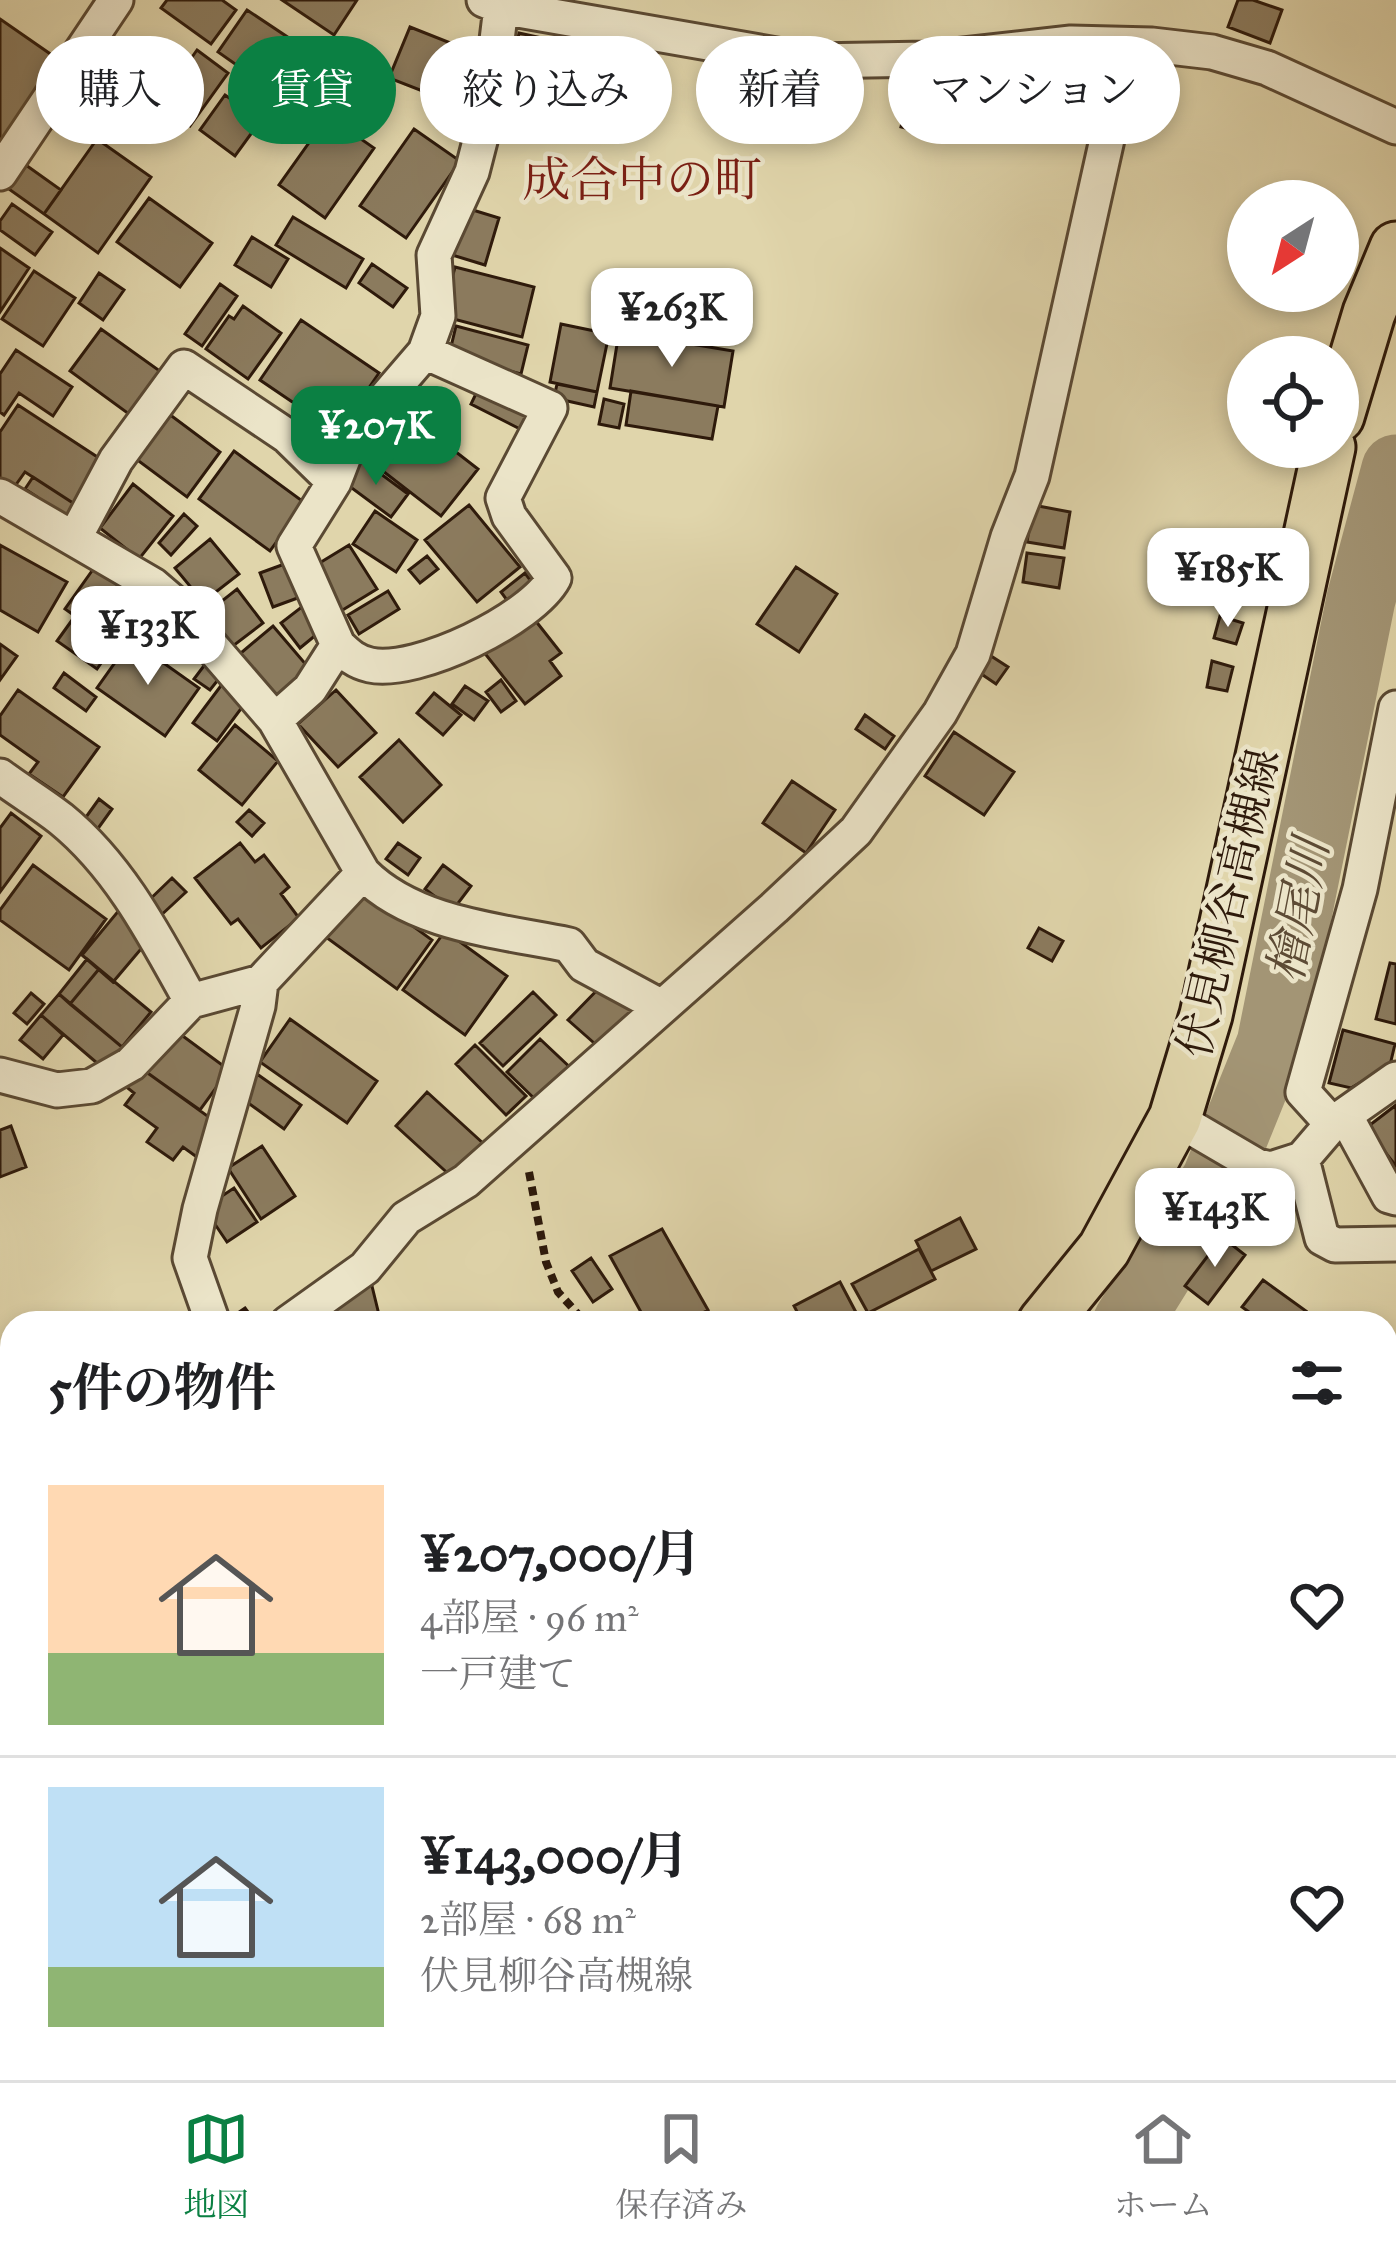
<!DOCTYPE html>
<html lang="ja">
<head>
<meta charset="utf-8">
<style>
  body { margin:0; font-family:"IM FELL Great Primer","Noto Serif JP",serif; background:#f6f6f6; color:#202124; height:100vh; display:flex; flex-direction:column; font-size:45px; white-space:nowrap }
  * { box-sizing:border-box; margin:0 }
  p { font-size:39px; color:#757577 }
  .icon { flex:none; width:66px; height:66px; fill:none; stroke:currentColor; stroke-width:2; stroke-linecap:round; stroke-linejoin:round }
  .map { position:relative; flex:1; overflow:hidden }
  .side { position:absolute; left:0px; top:1311px; width:1398px; height:771px; display:flex; flex-direction:column; background:#fff; border-radius:36px 36px 0 0; box-shadow:0 6px 18px #0003 }
  .side>* { flex:none }
  .hud { position:absolute; left:36px; top:36px; width:1326px; height:108px; display:flex; gap:24px }
  .needle { width:78px; rotate:216deg }
  .buttons { position:absolute; left:1227px; top:180px; display:grid; gap:24px }
  .buttons a { display:grid; place-items:center; width:132px; height:132px; border-radius:50%; background:#fff; box-shadow:0 6px 18px #0003; font-size:60px }
  .price { position:absolute; translate:-50% -102px; padding:0 27px; border-radius:24px; background:#fff; color:#222; font-size:39px; line-height:78px; filter:drop-shadow(0 3px 6px #0008) }
  .price::after { content:''; position:absolute; left:50%; top:72px; width:36px; height:27px; margin-left:-18px; background:inherit; clip-path:polygon(0 0,100% 0,50% 100%) }
  .price.selected { background:#0b8043; color:#fff }
  ul { padding:0; list-style:none }
  li { display:flex; align-items:center; gap:36px; height:300px; padding:0 48px }
  li+li { border-top:3px solid #e0e0e0 }
  li span { display:grid; place-items:center; flex:none; width:336px; height:240px; border-radius:0px; color:#555 }
  li>.icon { margin-inline-start:auto }
  span .icon { width:144px; height:144px; fill:#fffc; stroke-width:1 }
  li b { font-size:51px }
  h2 { display:flex; justify-content:space-between; align-items:center; height:144px; padding:0 48px; font-size:51px }
  .pill { padding:0 42px; border-radius:54px; background:#fff; box-shadow:0 6px 18px #0003; font-size:42px; line-height:108px }
  .pill.selected { background:#0b8043; color:#fff }
  .tabs { display:flex; justify-content:space-around; align-items:center; height:168px; border-top:3px solid #e0e0e0; background:#fff; font-size:33px; color:#757577 }
  .tabs a { display:grid; justify-items:center; gap:6px }
  .tabs .selected { color:#0b8043 }
  .map>svg:first-child { display:block }
</style>
</head>
<body>
<div class="map">
<svg width="1396" height="2080" viewBox="0 0 1396 2080">
  <rect width="100%" height="100%" fill="#e0d5ab"/>
  <filter id="stains"><feTurbulence type="fractalNoise" baseFrequency=".00167" numOctaves="4"/><feColorMatrix values="0 0 0 0 .2 0 0 0 0 .09 0 0 0 0 .02 0 0 0 .5 -.17"/></filter>
  <radialGradient id="worn" r=".72"><stop offset=".6" stop-color="#630" stop-opacity="0"/><stop offset="1" stop-color="#630" stop-opacity=".3"/></radialGradient>
  <path fill="#c2b590" stroke="#78684e" stroke-width="3" d="M965 2070H1275L1274 2077 1262 2080H965Z"/>
  <g fill="none" stroke-linecap="round" stroke-linejoin="round">
    <path stroke="#a39575" stroke-width="69" d="M1127 1323 1216 1180 1271 1044 1361 599 1396 469
      M867 2070V2080"/>
  </g>
  <path fill="#8b7b5e" stroke="#2e1a0b" stroke-width="3" d="M167 0H222L236 10 211 44 161 8Z
    M282 0H357L334 35Z
    M1238 0H1253L1282 10 1270 43 1228 27Z
    M247 10 298 44 268 87 218 52Z
    M0 19 59 60 0 145Z
    M410 27 481 55 461 106 389 78Z
    M519 33 587 48 571 123 503 108Z
    M197 50 228 73 190 126 159 104Z
    M300 50 320 64 292 105 272 91Z
    M724 66 772 77 764 113 716 102Z
    M913 79 964 92 952 140 901 127Z
    M225 95 261 120 235 156 200 130Z
    M328 116 374 148 325 218 279 185Z
    M414 129 460 161 406 238 360 206Z
    M97 139 151 177 98 253 44 214Z
    M23 163 61 190 44 214 6 187Z
    M149 198 212 243 180 287 117 242Z
    M12 204 52 232 35 255 0 230V221Z
    M463 207 499 218 485 265 449 254Z
    M293 217 363 259 346 288 276 245Z
    M252 237 288 259 271 287 235 265Z
    M0 248 29 268 0 312Z
    M372 264 407 288 393 307 359 283Z
    M455 267 534 287 522 337 442 316Z
    M34 271 75 298 43 346 2 319Z
    M99 273 124 290 103 320 79 303Z
    M220 284 237 296 202 346 185 334Z
    M243 306 281 333 248 379 206 349 229 316 234 319Z
    M301 320 379 373 338 433 260 380Z
    M561 324 609 334 597 392 550 382Z
    M456 326 528 345 521 374 449 355Z
    M101 329 164 374 133 417 70 371Z
    M619 332 733 351 724 407 610 388Z
    M16 350 72 387 53 416 19 393 4 415 0 412V374Z
    M482 381 533 407 522 430 471 404Z
    M557 384 597 392 594 407 554 398Z
    M631 391 718 406 712 439 626 425Z
    M604 399 624 404 619 428 599 424Z
    M394 404 478 469 441 516 357 451Z
    M18 405 105 462 76 505 25 472 15 486 0 477V432Z
    M165 411 220 452 187 497 132 456Z
    M234 451 305 503 270 551 199 499Z
    M362 460 408 494 391 517 345 483Z
    M33 477 76 505 63 525 32 505 37 497 25 489Z
    M133 484 173 516 139 559 100 528Z
    M469 505 520 567 477 602 425 540Z
    M1033 505 1070 512 1064 548 1027 542Z
    M375 511 417 540 396 572 353 544Z
    M184 514 197 526 171 555 159 543Z
    M210 539 239 574 203 602 175 568Z
    M0 545 67 582 38 632 0 610Z
    M349 545 377 589 341 611 313 567Z
    M1027 553 1064 558 1059 588 1023 582Z
    M427 556 438 569 420 583 409 570Z
    M290 562 303 596 273 607 260 573Z
    M796 567 837 594 799 652 757 624Z
    M94 568 143 603 97 669 57 641 75 616 65 609Z
    M525 573 536 588 512 607 501 592Z
    M237 589 263 623 229 649 203 616Z
    M388 591 399 609 359 634 348 615Z
    M303 606 322 630 300 648 281 623Z
    M531 615 561 653 550 661 561 676 525 704 483 651Z
    M1220 616 1243 623 1236 644 1214 638Z
    M273 626 314 674 276 706 235 658Z
    M131 640 199 688 165 736 97 688Z
    M0 644 17 656 0 680Z
    M988 654 1008 667 996 684 977 671Z
    M209 659 225 671 210 690 194 679Z
    M1212 661 1233 667 1227 691 1207 687Z
    M64 673 96 697 86 711 54 688Z
    M501 680 516 701 501 712 486 692Z
    M223 683 246 702 217 741 193 723Z
    M465 686 488 701 474 720 452 704Z
    M18 690 99 747 63 797 29 774 38 762 0 735V716Z
    M336 690 376 733 338 767 298 724Z
    M434 693 461 715 443 735 417 713Z
    M865 715 894 736 885 749 856 729Z
    M235 725 278 761 242 805 199 770Z
    M954 732 1014 772 984 815 925 776Z
    M399 740 441 785 403 822 360 777Z
    M792 781 835 810 806 853 763 823Z
    M99 799 112 809 94 834 81 824Z
    M249 810 264 823 252 836 237 822Z
    M11 813 41 836 0 892V828Z
    M240 843 255 862 264 855 289 887 281 894 299 918 261 948 238 919 231 924 195 878Z
    M398 843 420 858 408 875 386 859Z
    M33 865 106 919 69 970 0 920V910Z
    M443 865 471 886 453 910 425 889Z
    M172 878 186 892 157 919 144 905Z
    M358 886 432 940 397 989 323 935Z
    M120 909 152 936 113 982 82 955Z
    M1039 928 1063 941 1052 961 1028 948Z
    M445 931 507 976 465 1035 403 990Z
    M87 959 99 969 70 1004 59 994Z
    M1390 963 1396 964V1024L1376 1019Z
    M99 969 151 1012 122 1047 70 1004Z
    M604 983 636 1013 602 1050 568 1020Z
    M533 992 556 1015 503 1066 480 1043Z
    M31 993 44 1004 27 1024 14 1013Z
    M59 994 122 1047 104 1069 41 1015Z
    M41 1015 63 1035 43 1059 20 1040Z
    M290 1019 377 1081 347 1123 260 1062Z
    M1343 1030 1395 1044 1390 1065 1351 1088 1329 1083Z
    M176 1031 229 1070 200 1110 146 1072Z
    M540 1039 576 1073 542 1106 507 1072Z
    M475 1045 526 1096 506 1115 456 1064Z
    M138 1066 213 1120 201 1160 183 1147 173 1160 147 1142 157 1128 125 1105 134 1093 124 1085Z
    M257 1074 301 1105 284 1129 240 1097Z
    M427 1092 485 1145 454 1179 396 1126Z
    M1396 1105V1166L1366 1128Z
    M11 1126 26 1167 0 1177V1130Z
    M262 1146 295 1196 261 1219 228 1168Z
    M234 1188 257 1222 227 1242 204 1208Z
    M960 1218 976 1249 931 1271 916 1241Z
    M662 1229 708 1310 684 1323H647L610 1256Z
    M1222 1237 1245 1255 1208 1304 1185 1286Z
    M919 1249 935 1279 868 1313 852 1284Z
    M591 1258 612 1289 593 1302 572 1271Z
    M1263 1280 1306 1311 1297 1323H1264L1242 1307Z
    M371 1282 381 1323H338L332 1298Z
    M840 1282 860 1320 803 1323 794 1306Z
    M245 1308 256 1323H223Z
    M1386 1862 1396 1864V1886L1386 1885Z
    M1386 1885 1396 1886V1913L1386 1911Z
    M1386 1959 1396 1960V1991L1386 1989Z
    M1386 1999H1396V2077L1346 2075V2070H1386Z"/>
  <g fill="none" stroke-linecap="round" stroke-linejoin="round">
    <g stroke="#5a4933" stroke-width="39">
      <path id="street" d="M484 0 501 7 811 61 928 59 1071 43 1152 45 1212 52 1267 68 1396 127
        M0 173 116 0
        M0 496 153 585 174 603 275 720 363 873 261 982 258 1006 200 1209 190 1258 213 1323
        M75 537 116 460 184 367 287 436 334 482
        M338 645C348 655 356 662 370 665 417 675 532 619 554 578L509 516 503 498 550 408 425 352
        M275 720 310 689 338 645 294 546 334 482 351 438 425 352 438 316 434 255 472 172 489 106 501 7
        M0 776C20 791 42 804 61 819 120 867 155 936 191 1001
        M363 873C414 925 502 931 569 945L584 965 660 1006
        M0 1075 57 1090 92 1086 131 1064 191 1001 261 982
        M1345 1115 1389 1196 1396 1198
        M1175 1118 1257 1166 1271 1169 1302 1159 1332 1124 1396 1079
        M1332 1124 1303 1092 1360 889 1396 708
        M1302 1159 1322 1238 1335 1245 1396 1244
        M288 1323 365 1268 406 1218 466 1181 774 908 856 831 940 713 973 654 1008 537 1032 476 1128 45
        M1386 1674 1396 1658
        M0 2019 12 2002
        M246 2070 251 2080
        M937 2070 938 2080
        M790 2080V2070
        M1298 2080 1299 2070"/>
    </g>
    <g stroke="#2e1a0b" stroke-width="57">
      <path id="primary" d="M1338 416 1369 313 1396 248
        M1044 1323 1104 1249 1175 1118 1206 1015 1329 447
        M0 1397H12"/>
    </g>
    <path stroke="#2e1a0b" stroke-width="8" stroke-dasharray="9 6" stroke-linecap="butt" d="M529 1172 546 1262 558 1292 586 1323"/>
    <use href="#street" stroke="#ebe4c8" stroke-width="33"/>
    <use href="#primary" stroke="#e0d5ab" stroke-width="51"/>
  </g>
  <g text-anchor="middle" dominant-baseline="central" stroke-width="9" stroke-linejoin="round" paint-order="stroke">
    <g font-size="45" fill="#2e1a0b" stroke="#ebe4c8">
      <text transform="translate(1228 903) rotate(-77)">伏見柳谷高槻線</text>
    </g>
    <g font-size="48" fill="#7a1f14" stroke="#ebe4c8">
      <text x="642" y="179">成合中の町</text>
    </g>
    <g font-size="48" font-style="italic" fill="#5d4b35" stroke="#ebe4c8">
      <text transform="translate(1298 910) rotate(-79)">檜尾川</text>
    </g>
  </g>
  <rect width="100%" height="100%" filter="url(#stains)"/>
  <rect width="100%" height="100%" fill="url(#worn)"/>
</svg>
<div class="buttons">
<a><svg class="needle" viewBox="-14 -14 28 28"><path d="M0-13l5 13h-10z" fill="#e53935"/><path d="M0 13l5-13h-10z" fill="#757577"/></svg></a>
<a><svg class="icon" aria-label="locate" viewBox="0 0 24 24"><circle cx="12" cy="12" r="6"/><path d="M12 2v4M12 18v4M2 12h4M18 12h4"/></svg></a>
</div>
<b class="price" style="left:672px;top:370px">¥263K</b>
<b class="price selected" style="left:376px;top:488px">¥207K</b>
<b class="price" style="left:1228px;top:630px">¥185K</b>
<b class="price" style="left:148px;top:688px">¥133K</b>
<b class="price" style="left:1215px;top:1270px">¥143K</b>
<div class="hud">
<a class="pill">購入</a>
<a class="pill selected">賃貸</a>
<a class="pill">絞り込み</a>
<a class="pill">新着</a>
<a class="pill">マンション</a>
</div>
<section class="side">
<h2>5件の物件<svg class="icon" aria-label="filters" viewBox="0 0 24 24"><path d="M4 7h16M4 17h16"/><circle cx="9" cy="7" r="2"/><circle cx="15" cy="17" r="2"/></svg></h2>
<ul>
<li><span style="background:linear-gradient(#ffd9b3 70%,#8fb573 0)"><svg class="icon" aria-label="home" viewBox="0 0 24 24"><path d="M3 11l9-7 9 7M6 9v11h12V9"/></svg></span><div><b>¥207,000/月</b><p>4部屋 · 96 m²</p><p>一戸建て</p></div><svg class="icon" aria-label="heart" viewBox="0 0 24 24"><path d="M12 20l-8-8c-3-5 5-10 8-4 3-6 11-1 8 4z"/></svg></li>
<li><span style="background:linear-gradient(#bfe0f5 75%,#8fb573 0)"><svg class="icon" aria-label="home" viewBox="0 0 24 24"><path d="M3 11l9-7 9 7M6 9v11h12V9"/></svg></span><div><b>¥143,000/月</b><p>2部屋 · 68 m²</p><p>伏見柳谷高槻線</p></div><svg class="icon" aria-label="heart" viewBox="0 0 24 24"><path d="M12 20l-8-8c-3-5 5-10 8-4 3-6 11-1 8 4z"/></svg></li>
</ul>
</section>
</div>
<nav class="tabs">
<a class="selected"><svg class="icon" aria-label="map" viewBox="0 0 24 24"><path d="M3 6l6-2 6 2 6-2v14l-6 2-6-2-6 2zM9 4v14M15 6v14"/></svg>地図</a>
<a><svg class="icon" aria-label="saved" viewBox="0 0 24 24"><path d="M7 4h10v16l-5-4-5 4z"/></svg>保存済み</a>
<a><svg class="icon" aria-label="home" viewBox="0 0 24 24"><path d="M3 11l9-7 9 7M6 9v11h12V9"/></svg>ホーム</a>
</nav>
</body>
</html>
